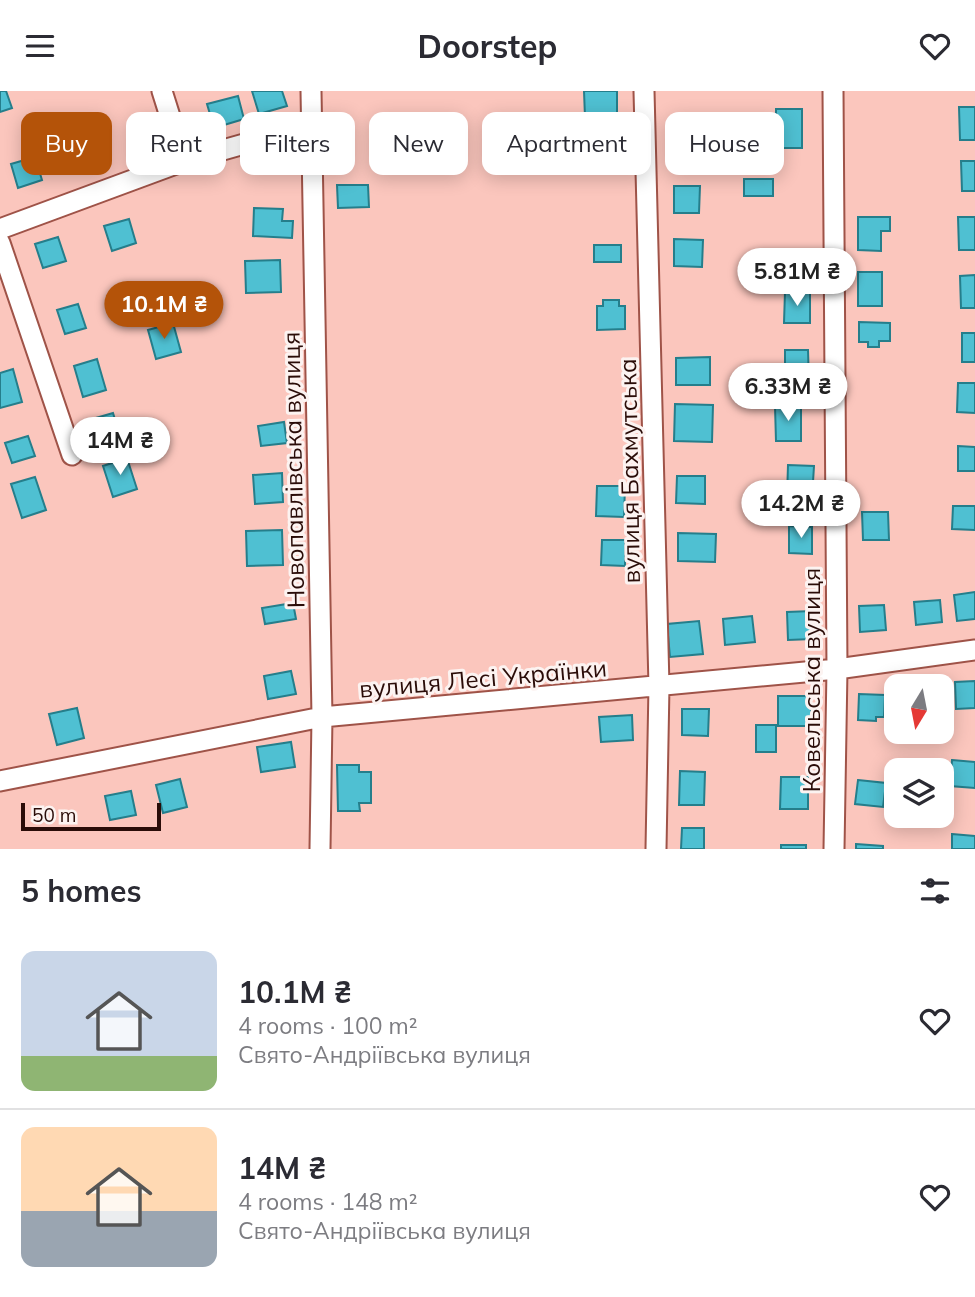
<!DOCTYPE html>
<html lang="en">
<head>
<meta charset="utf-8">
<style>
  body { margin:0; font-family:Mulish,sans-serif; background:#f2f2f3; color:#2b2b33; height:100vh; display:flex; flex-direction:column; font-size:26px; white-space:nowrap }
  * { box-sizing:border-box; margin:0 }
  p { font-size:23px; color:#7c7c81 }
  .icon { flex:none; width:38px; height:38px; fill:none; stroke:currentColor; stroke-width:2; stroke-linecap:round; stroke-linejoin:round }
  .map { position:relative; height:758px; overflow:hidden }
  .side { display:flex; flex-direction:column; background:#fff; flex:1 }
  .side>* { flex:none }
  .top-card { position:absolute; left:21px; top:21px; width:934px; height:63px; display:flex; gap:14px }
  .needle { width:46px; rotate:190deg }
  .fabs { position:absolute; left:884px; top:583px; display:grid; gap:14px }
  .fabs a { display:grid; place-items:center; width:70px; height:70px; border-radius:14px; background:#fff; box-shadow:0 4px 18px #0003; font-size:35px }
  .scale { position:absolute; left:21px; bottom:18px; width:140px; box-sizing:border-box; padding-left:7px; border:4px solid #2a0c08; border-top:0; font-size:19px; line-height:24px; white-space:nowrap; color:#2a0c08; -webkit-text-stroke:5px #fcf3f1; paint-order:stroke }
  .price { position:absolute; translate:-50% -60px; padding:0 16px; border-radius:24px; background:#fff; color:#222; font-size:23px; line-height:46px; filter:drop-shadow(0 2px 4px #0008) }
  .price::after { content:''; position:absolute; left:50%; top:42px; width:21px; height:16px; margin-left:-10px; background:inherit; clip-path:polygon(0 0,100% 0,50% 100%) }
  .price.selected { background:#b45309; color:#fff }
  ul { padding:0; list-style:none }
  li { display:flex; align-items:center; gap:21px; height:175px; padding:0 21px }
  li+li { border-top:2px solid #e1e1e2 }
  li span { display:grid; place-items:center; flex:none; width:196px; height:140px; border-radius:14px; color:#555 }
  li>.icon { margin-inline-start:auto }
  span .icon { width:84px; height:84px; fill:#fffc; stroke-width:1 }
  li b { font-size:30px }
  h2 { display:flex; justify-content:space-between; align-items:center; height:84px; padding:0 21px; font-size:30px }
  .chip { padding:0 24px; border-radius:14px; background:#fff; box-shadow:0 4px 18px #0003; font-size:24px; line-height:63px }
  .chip.selected { background:#b45309; color:#fff }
  header { display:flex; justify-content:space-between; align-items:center; height:91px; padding:0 21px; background:#fff; font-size:32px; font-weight:700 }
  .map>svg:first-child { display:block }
</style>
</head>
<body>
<header><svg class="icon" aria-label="menu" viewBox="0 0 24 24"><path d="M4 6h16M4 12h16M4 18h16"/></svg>Doorstep<svg class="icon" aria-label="heart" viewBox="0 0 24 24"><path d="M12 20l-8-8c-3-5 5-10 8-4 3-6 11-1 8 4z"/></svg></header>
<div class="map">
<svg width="975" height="758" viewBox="0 0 975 758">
  <rect width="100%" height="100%" fill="#fbc6bd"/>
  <path fill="#4fc0d2" stroke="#257e8b" stroke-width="2" d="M0 0H6L12 17 0 21Z
    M252 0H282L287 15 259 23Z
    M584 0H617V26H585Z
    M238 5 244 28 214 37 207 13Z
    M959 16H975V49H960Z
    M776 18H802V57H776Z
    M598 34H627V58H598Z
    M82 46 89 70 63 77 57 53Z
    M35 66 42 89 18 97 11 73Z
    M961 70H975V100H962Z
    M744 88H773V105H744Z
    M337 94H368L369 116 338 117Z
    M674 95H700L699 122H674Z
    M254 117 283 118 282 130H293L292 147 253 145Z
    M858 126H890V140H881V160L858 159Z
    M958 126H975V159H959Z
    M129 128 136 152 112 160 104 135Z
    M58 146 66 170 43 177 35 153Z
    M674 148 703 149 702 176 674 175Z
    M594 154H621V171H594Z
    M280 169 281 201 246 202 245 170Z
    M858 181H882V215H858Z
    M975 184V217H961L960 185Z
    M785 201H810V232H784Z
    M603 209H619V215H625V238L597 239V215H603Z
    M78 213 86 237 65 243 57 219Z
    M859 231 890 232V250H879V256H868V251H859Z
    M173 232 181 261 156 268 148 239Z
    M962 242H975V271H962Z
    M785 259H808L809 292H785Z
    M710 266V294H676V267Z
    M97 268 106 299 83 306 74 275Z
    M13 278 22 311 0 317V282Z
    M958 292H975V322L957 321Z
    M675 313 713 314 712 351 674 350Z
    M801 314V350H776L775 315Z
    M113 322 123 354 99 361 89 329Z
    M284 331 287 352 261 355 258 335Z
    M28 345 35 365 12 372 5 352Z
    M958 355 975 356V380H958Z
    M127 367 137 398 113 406 103 375Z
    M788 374 814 375 812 407 787 406Z
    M282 382 283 411 255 413 253 384Z
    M677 385H705V413L676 412Z
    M35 386 46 419 22 427 11 393Z
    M597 395H625L624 426 596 425Z
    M953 415H975V439L952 438Z
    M862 421H888L889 449H863Z
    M789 435 812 436V463L789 462Z
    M282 439 283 474 247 475 246 440Z
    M678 442 716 443 715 471 678 470Z
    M602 449H625V475L601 474Z
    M975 501V528L957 530 954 504Z
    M940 509 942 531 916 534 914 511Z
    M293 512 296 528 265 533 262 517Z
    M884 514 886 539 860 541 859 515Z
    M812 520V548L788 549 787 521Z
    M752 525 755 551 725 554 723 528Z
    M699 530 703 563 670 566 667 533Z
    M291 580 296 603 268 608 264 585Z
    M975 590V617L956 618 955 591Z
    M859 603 885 604 884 626H876V630L858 629Z
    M778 605H811V635H778Z
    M77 617 84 647 57 654 49 623Z
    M682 618H709L708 645 682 644Z
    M632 624 633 649 601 651 599 626Z
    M756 634H776V661H756Z
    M291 651 295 676 261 681 257 656Z
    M952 669 975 671V697L950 695Z
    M337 674H359V681H371V712H359L360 720H338Z
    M680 680 705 681 704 714H679Z
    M781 686H808V718H780Z
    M180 688 187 716 163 722 156 694Z
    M858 689 886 692 883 716 855 713Z
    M131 700 136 724 110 729 105 705Z
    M682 737H704V758H681Z
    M952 743 975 745V758H952Z
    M856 753 883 755V758H856Z
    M781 754H806V758H781Z"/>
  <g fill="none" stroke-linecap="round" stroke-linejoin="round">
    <g stroke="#9f5348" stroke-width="23">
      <path id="minor" d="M162 0 184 70
        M311 0 322 626 320 758
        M644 0 659 595 656 758
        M833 0 837 578 834 758
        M0 138 184 70 311 34
        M0 152 72 364
        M0 690 322 626 837 578 975 559"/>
    </g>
    <use href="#minor" stroke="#fff" stroke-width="19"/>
  </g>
  <g text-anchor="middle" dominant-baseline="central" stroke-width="6" stroke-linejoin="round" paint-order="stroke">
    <g font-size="24" fill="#2a0c08" stroke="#fcf3f1">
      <text transform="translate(293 379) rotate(-91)">Новопавлівська вулиця</text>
      <text transform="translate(629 380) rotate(-91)">вулиця Бахмутська</text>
      <text transform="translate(483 587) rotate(-5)">вулиця Лесі Українки</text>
      <text transform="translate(811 589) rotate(-90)">Ковельська вулиця</text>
    </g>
  </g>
</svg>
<div class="fabs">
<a><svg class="needle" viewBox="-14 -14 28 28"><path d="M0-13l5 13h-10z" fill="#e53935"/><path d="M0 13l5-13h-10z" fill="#7c7c81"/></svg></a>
<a><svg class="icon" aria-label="layers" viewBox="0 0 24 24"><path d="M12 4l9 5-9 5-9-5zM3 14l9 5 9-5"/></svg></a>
</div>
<div class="scale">50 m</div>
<b class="price" style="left:797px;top:217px">5.81M ₴</b>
<b class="price selected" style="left:164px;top:250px">10.1M ₴</b>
<b class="price" style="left:788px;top:332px">6.33M ₴</b>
<b class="price" style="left:120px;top:386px">14M ₴</b>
<b class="price" style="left:801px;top:449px">14.2M ₴</b>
<div class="top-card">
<a class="chip selected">Buy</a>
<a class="chip">Rent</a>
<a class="chip">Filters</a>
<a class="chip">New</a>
<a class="chip">Apartment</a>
<a class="chip">House</a>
</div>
</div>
<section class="side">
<h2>5 homes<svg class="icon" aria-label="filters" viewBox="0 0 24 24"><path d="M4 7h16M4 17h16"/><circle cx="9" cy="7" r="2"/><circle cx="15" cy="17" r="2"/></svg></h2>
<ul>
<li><span style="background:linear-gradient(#c9d6e8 75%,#8fb573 0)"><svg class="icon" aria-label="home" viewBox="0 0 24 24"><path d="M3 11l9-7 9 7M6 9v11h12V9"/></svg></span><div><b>10.1M ₴</b><p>4 rooms · 100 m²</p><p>Свято-Андріївська вулиця</p></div><svg class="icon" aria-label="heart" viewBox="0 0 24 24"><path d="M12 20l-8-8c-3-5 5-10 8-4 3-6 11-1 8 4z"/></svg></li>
<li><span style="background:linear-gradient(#ffd9b3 60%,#9aa5b1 0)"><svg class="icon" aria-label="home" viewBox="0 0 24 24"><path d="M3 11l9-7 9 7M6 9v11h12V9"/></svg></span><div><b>14M ₴</b><p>4 rooms · 148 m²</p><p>Свято-Андріївська вулиця</p></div><svg class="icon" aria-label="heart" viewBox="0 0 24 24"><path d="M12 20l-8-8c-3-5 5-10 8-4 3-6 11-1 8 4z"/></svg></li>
</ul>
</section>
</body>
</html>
